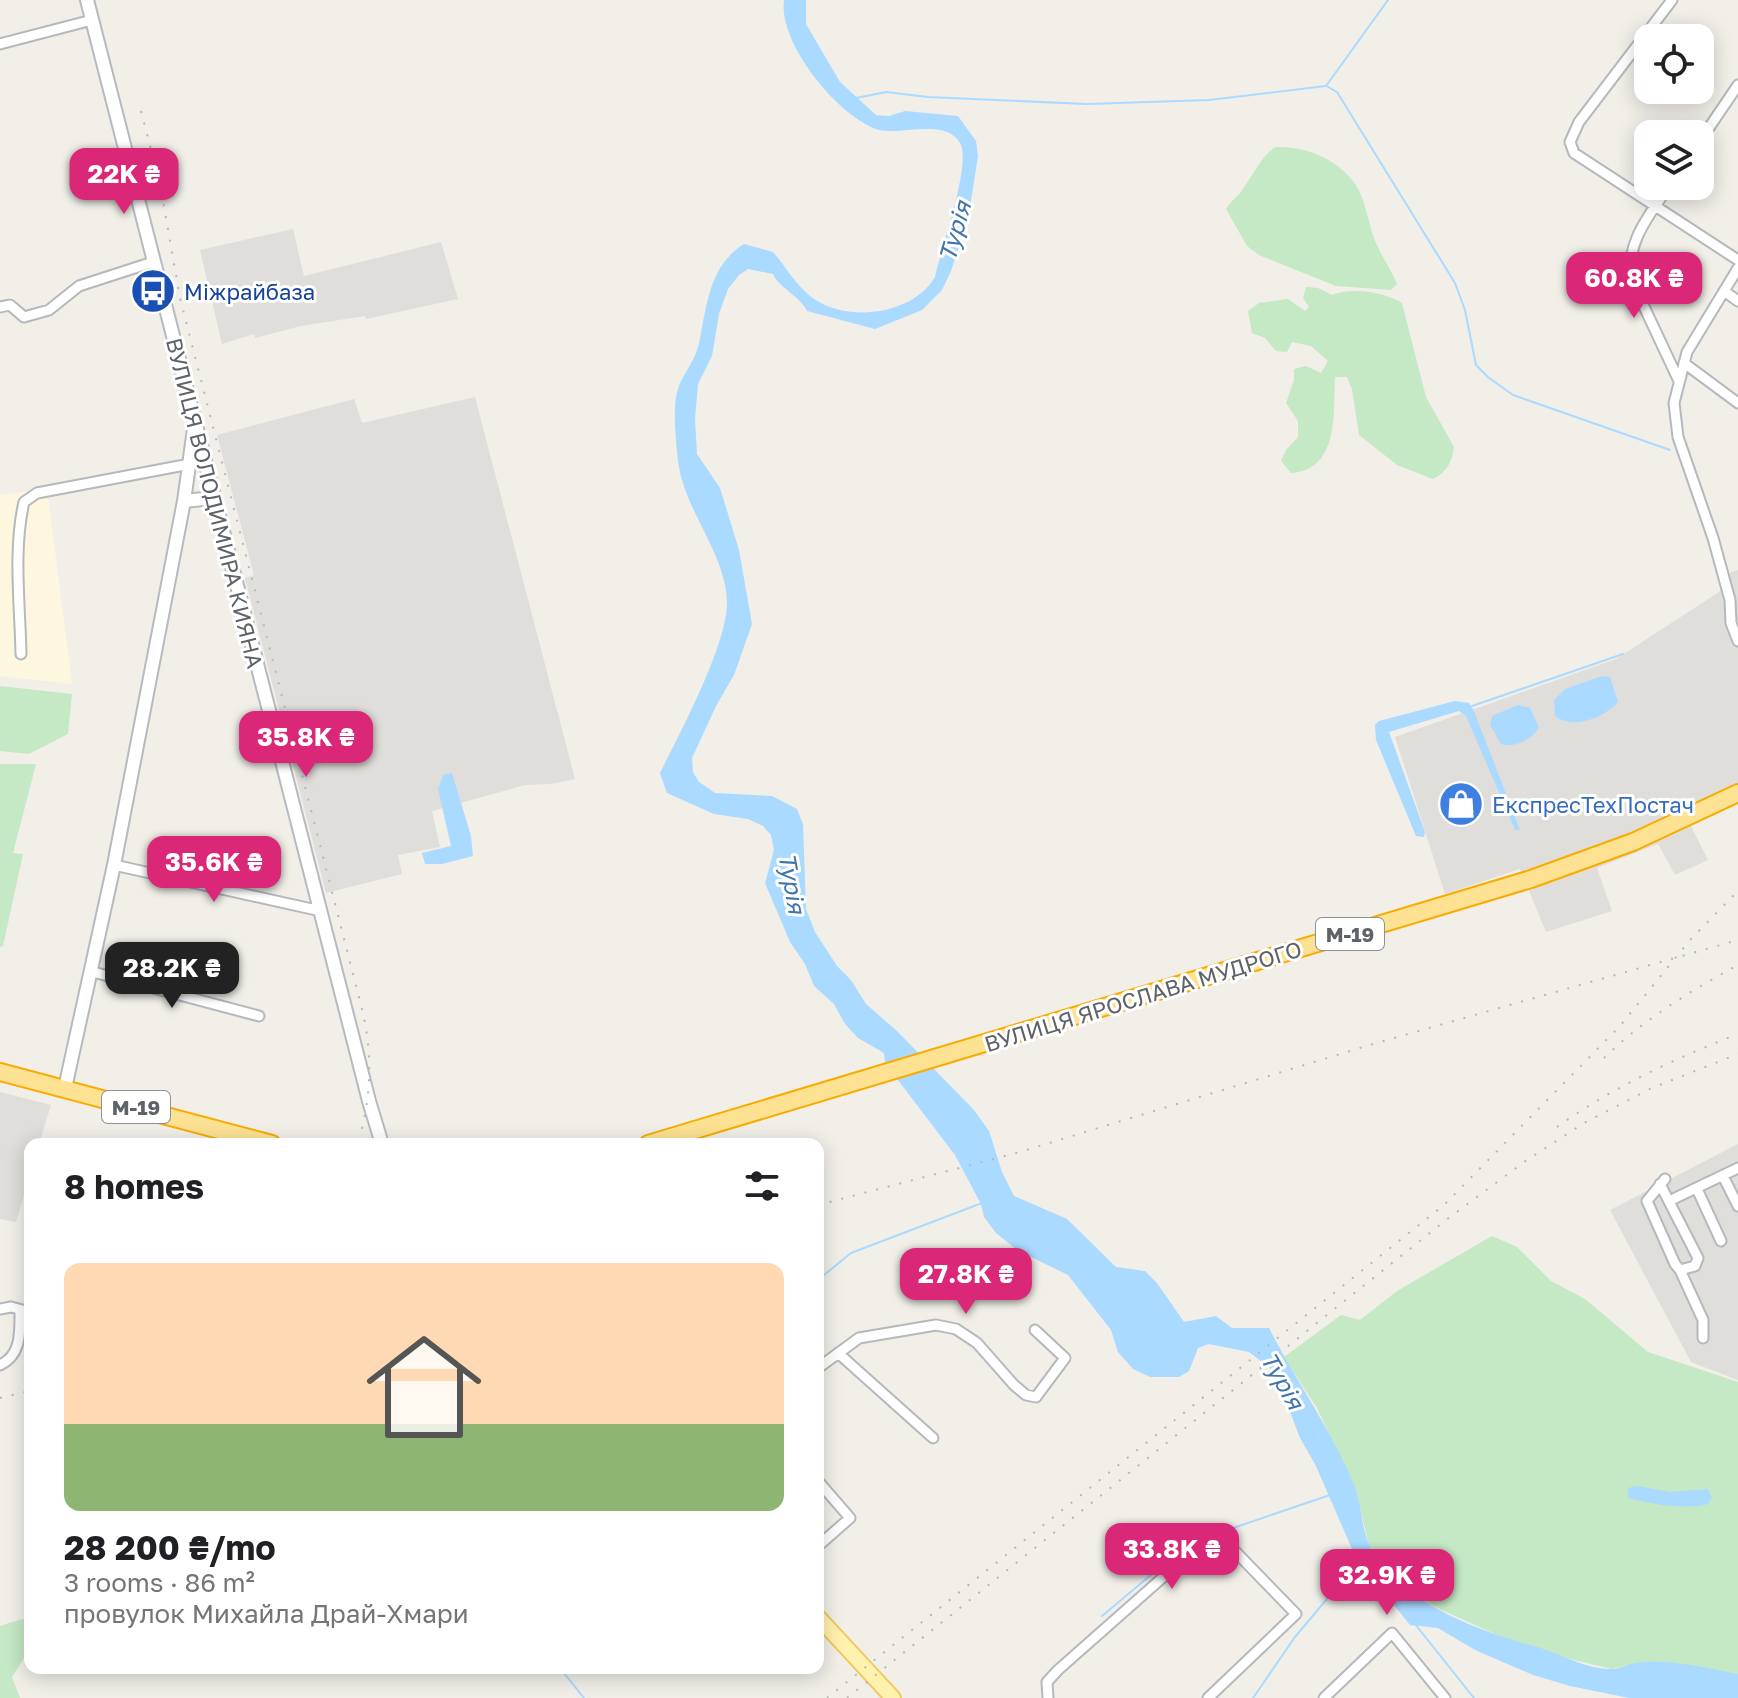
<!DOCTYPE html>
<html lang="en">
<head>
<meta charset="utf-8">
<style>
  body { margin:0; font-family:"Golos Text",sans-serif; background:#f6f6f6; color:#202124; height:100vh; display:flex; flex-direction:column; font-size:30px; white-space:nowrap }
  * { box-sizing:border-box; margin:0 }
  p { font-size:26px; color:#757577 }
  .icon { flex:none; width:44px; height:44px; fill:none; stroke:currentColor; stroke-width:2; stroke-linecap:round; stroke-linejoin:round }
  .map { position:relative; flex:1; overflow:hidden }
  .sheet { position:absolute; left:24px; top:1138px; width:800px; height:536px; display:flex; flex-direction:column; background:#fff; border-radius:16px; box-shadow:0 4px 20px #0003 }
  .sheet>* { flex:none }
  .controls { position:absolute; left:1634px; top:24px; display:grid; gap:16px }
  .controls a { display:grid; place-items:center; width:80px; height:80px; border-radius:16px; background:#fff; box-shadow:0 4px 20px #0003; font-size:40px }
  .price { position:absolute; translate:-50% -68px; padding:0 18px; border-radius:16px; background:#db2777; color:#fff; font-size:26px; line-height:52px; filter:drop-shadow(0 2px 4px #0008) }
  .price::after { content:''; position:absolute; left:50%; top:48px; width:24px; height:18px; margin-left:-12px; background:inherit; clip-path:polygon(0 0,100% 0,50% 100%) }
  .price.current { background:#222; color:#fff }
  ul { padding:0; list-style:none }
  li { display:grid; align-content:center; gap:16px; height:424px; padding:0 40px }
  li span { display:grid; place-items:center; height:248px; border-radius:16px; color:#555 }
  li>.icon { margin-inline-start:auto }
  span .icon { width:144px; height:144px; fill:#fffc; stroke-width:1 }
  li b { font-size:34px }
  h2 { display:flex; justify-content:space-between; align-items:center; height:96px; padding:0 40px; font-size:34px }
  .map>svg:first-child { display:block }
</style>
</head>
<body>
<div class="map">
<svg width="1738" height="1698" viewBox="0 0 1738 1698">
  <rect width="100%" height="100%" fill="#f1efe8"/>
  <path fill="#fef7e0" d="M47 489 72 684 0 676V495Z"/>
  <path fill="#e0deda" d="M293 229 304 276 441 242 458 299 366 319 365 316 301 326 255 338 254 334 222 344 200 250Z
    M475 397 575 779 551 784 525 785 432 811 440 847 398 855 402 874 326 893 245 578 254 575 217 435 354 399 362 423Z
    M1738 570V802L1691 826 1708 860 1675 875 1658 844 1597 868 1612 911 1546 932 1520 869 1445 894 1395 737 1616 659 1719 592 1731 572Z
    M0 1092 51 1105 39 1144H30V1175L16 1222 0 1219Z
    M1738 1144V1380L1691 1362 1610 1210Z"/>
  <path fill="#c5e8c5" d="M1275 147C1304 146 1334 157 1353 181 1366 197 1368 226 1377 245 1383 259 1391 269 1397 284L1391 290 1336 286 1259 255 1247 246 1226 209C1230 201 1238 197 1243 189 1254 174 1260 158 1275 147Z
    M1306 287 1318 288 1332 295C1350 287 1385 292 1402 303L1426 397 1454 447C1452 462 1447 472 1433 479L1397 465 1359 435 1352 389 1347 377H1335C1333 411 1340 470 1291 473L1281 461 1286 450 1298 437V421L1286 403 1294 380V369L1306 366 1321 373 1328 361 1311 346 1292 342 1287 352 1276 351 1265 338 1252 333 1248 311 1259 303 1288 299 1305 311 1309 307 1303 298Z
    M0 686 72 694 68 734 29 754 0 751Z
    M0 764H36L13 853 23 854 3 946 0 947Z
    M1492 1236 1517 1247 1551 1281 1585 1299 1648 1352 1738 1382V1674L1637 1663 1612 1669 1570 1659 1508 1640 1433 1606 1411 1592 1369 1545 1355 1488 1317 1408 1284 1357 1341 1315 1360 1320 1397 1291Z
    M29 1617 30 1649 12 1677 20 1698H0V1626Z"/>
  <path fill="#aadaff" d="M784 0H806V24L840 82 876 115 889 116 905 111 958 116 976 141 978 156 968 220 951 271 942 290 922 310 875 329 807 311C799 295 780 289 773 274L748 269 739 275 728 289 719 314 712 356 698 384 695 419 697 454 720 488 739 550 752 624 734 675 716 706 692 758 693 772 699 782 715 793 772 796 797 809 803 824 806 909 815 932 837 966 851 980 866 1004 897 1031 974 1110 989 1131 1002 1172 1014 1196 1067 1219 1116 1267 1145 1271 1157 1283 1184 1322 1216 1316 1232 1328H1269C1297 1382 1332 1431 1355 1487 1362 1506 1361 1528 1370 1546 1398 1602 1481 1632 1537 1647 1561 1654 1587 1670 1612 1669 1620 1669 1628 1664 1636 1663 1668 1658 1706 1668 1738 1674V1698H1629L1570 1686 1533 1675 1475 1650 1438 1628 1410 1625 1374 1580 1362 1576 1348 1583 1339 1580 1356 1558 1315 1464 1300 1438 1275 1372 1249 1352 1209 1344 1198 1348 1189 1371 1179 1377H1150L1133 1369 1118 1352 1111 1330 1068 1275 1017 1250 996 1233 984 1217 981 1204 955 1155 885 1063 884 1053 858 1038 845 1024 834 1004 814 986 805 964 790 942 765 883 774 850 771 835 763 826 748 819 714 814 667 793 660 773C680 733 726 647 727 604 727 554 684 511 678 461 676 439 671 404 680 383 688 367 697 357 700 339 707 303 710 265 744 244L773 252C788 269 798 290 819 302 854 322 914 313 935 277 941 249 970 168 961 145 948 116 898 137 876 129 837 115 778 43 784 0Z
    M1602 676 1610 677 1618 702C1604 718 1573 730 1555 716L1554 700 1565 689Z
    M1455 701 1469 703 1474 711 1520 830H1515L1466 716 1459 711 1389 732 1425 832 1424 837 1416 836 1376 740 1375 725 1379 721Z
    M1518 705 1530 708 1539 727C1533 739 1514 749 1501 744L1490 725 1492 716Z
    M452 773 471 836 473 856 442 864H425L422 853 451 846 438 789 443 775Z
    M1637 1486 1670 1492 1708 1489 1712 1498 1708 1504C1683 1510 1652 1504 1628 1498V1488Z"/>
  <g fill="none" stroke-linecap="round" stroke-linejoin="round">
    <path stroke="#aadaff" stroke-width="2" d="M1328 87 1337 92 1455 283 1465 310 1476 365 1489 378 1513 395 1670 450
      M856 98 886 92 928 97 1087 104 1209 100 1326 86 1388 0
      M1472 706 1623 654
      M818 1280 851 1253 982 1203
      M1102 1616 1189 1543 1330 1495
      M1415 1624 1474 1698
      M560 1668 584 1698
      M1253 1698 1295 1637 1342 1581"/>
    <g stroke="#b5b8bc" stroke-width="13">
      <path id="street" d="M1672 0 1579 122 1570 142 1574 153 1738 260
        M0 44 92 20
        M1700 141 1738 85
        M1669 186C1649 215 1624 245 1632 281L1678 379
        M1738 268 1687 352 1674 403 1678 437 1713 538 1730 600 1731 623 1738 641
        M1724 291 1738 301
        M0 307 10 305 24 317 49 310 79 286 153 262
        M1684 363 1738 403
        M21 654C20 604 13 550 24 502L37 493 190 464
        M114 865 321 911
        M93 972 259 1016
        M1723 1176 1738 1206
        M1660 1184 1698 1258 1695 1266 1680 1270 1675 1264 1647 1201 1665 1179
        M1697 1189 1721 1241
        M1669 1201 1738 1168
        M1680 1270 1703 1320V1338
        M0 1309 11 1307 30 1312
        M838 1353 933 1438
        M0 1365C22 1355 20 1331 20 1310
        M818 1368 859 1338 936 1325 956 1329 977 1343 1014 1385 1026 1395 1036 1397 1065 1358 1035 1330
        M818 1481 850 1518 818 1546
        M1048 1698 1047 1682 1058 1670 1195 1549 1215 1542 1230 1546 1296 1614 1208 1698
        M1324 1698 1392 1633 1445 1698"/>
    </g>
    <g stroke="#b6babf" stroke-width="16">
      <path id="secondary" d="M87 0 369 1101 382 1144
        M184 501 213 498
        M65 1088 114 865 184 501 194 429"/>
    </g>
    <g stroke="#f2c960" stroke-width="18">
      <path id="primary" d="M818 1617 893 1698"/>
    </g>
    <g stroke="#f9ab00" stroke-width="20">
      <path id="highway" d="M0 1072 272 1144
        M648 1144 1531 879 1633 842 1738 793"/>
    </g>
    <use href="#street" stroke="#fff" stroke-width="9"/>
    <use href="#secondary" stroke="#fff" stroke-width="12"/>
    <use href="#primary" stroke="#fff2af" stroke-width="14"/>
    <use href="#highway" stroke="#fde293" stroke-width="16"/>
    <path stroke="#b6b7b8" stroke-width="2" stroke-dasharray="2 10" stroke-linecap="butt" d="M141 111 160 184 180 298 363 1013C373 1059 371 1098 358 1144
      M1604 1058C1643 1020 1690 991 1738 965
      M1557 1127C1613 1087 1674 1059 1738 1034
      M818 1205 1020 1152 1373 1044 1738 940
      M0 1398 30 1391
      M827 1698 1444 1205 1620 1026 1690 940 1738 891
      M847 1698 1446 1220 1524 1162 1584 1123 1652 1088 1738 1054"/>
  </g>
  <defs>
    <g id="bus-disc" transform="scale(2.3)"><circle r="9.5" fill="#1a4fb4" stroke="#fff"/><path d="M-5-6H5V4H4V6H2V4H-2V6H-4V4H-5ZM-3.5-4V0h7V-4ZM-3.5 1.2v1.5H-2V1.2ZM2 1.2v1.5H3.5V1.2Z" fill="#fff"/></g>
    <g id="shop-disc" transform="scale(2.3)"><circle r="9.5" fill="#3f7fe0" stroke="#fff"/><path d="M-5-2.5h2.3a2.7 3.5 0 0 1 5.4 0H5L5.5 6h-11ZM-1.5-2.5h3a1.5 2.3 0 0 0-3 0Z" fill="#fff"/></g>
  </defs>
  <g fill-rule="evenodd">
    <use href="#bus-disc" x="153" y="291"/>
    <use href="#shop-disc" x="1461" y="804"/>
  </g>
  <g text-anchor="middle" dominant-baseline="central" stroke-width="6" stroke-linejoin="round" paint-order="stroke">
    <g fill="#fff" stroke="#8f9295" stroke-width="2">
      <rect x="1316" y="918" width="68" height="32" rx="6"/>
      <rect x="102" y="1091" width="68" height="32" rx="6"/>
    </g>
    <g font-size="20" font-weight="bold" fill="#5f6368">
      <text x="1350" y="934">М-19</text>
      <text x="136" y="1107">М-19</text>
    </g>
    <g font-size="22" fill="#164399" stroke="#fff" text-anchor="start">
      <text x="184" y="291">Міжрайбаза</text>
    </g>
    <g font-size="22" fill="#5f6368" stroke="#fff">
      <text transform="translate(215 503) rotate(76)">ВУЛИЦЯ ВОЛОДИМИРА КИЯНА</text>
      <text transform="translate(1143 996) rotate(-17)">ВУЛИЦЯ ЯРОСЛАВА МУДРОГО</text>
    </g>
    <g font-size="22" fill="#366cbe" stroke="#fff" text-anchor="start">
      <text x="1492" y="804">ЕкспресТехПостач</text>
    </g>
    <g font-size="24" font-style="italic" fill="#4174aa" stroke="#fff">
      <text transform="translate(954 231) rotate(-74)">Турія</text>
      <text transform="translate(793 883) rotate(80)">Турія</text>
      <text transform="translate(1283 1380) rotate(60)">Турія</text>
    </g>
  </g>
</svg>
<div class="controls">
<a><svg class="icon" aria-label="locate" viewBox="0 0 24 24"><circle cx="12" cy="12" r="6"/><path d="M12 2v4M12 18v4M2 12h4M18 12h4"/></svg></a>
<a><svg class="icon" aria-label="layers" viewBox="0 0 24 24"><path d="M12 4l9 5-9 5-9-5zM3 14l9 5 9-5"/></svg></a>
</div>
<b class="price" style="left:124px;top:216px">22K ₴</b>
<b class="price" style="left:1634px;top:320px">60.8K ₴</b>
<b class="price" style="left:306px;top:779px">35.8K ₴</b>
<b class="price" style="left:214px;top:904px">35.6K ₴</b>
<b class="price current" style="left:172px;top:1010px">28.2K ₴</b>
<b class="price" style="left:966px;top:1316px">27.8K ₴</b>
<b class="price" style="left:1172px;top:1591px">33.8K ₴</b>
<b class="price" style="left:1387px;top:1617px">32.9K ₴</b>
<section class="sheet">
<h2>8 homes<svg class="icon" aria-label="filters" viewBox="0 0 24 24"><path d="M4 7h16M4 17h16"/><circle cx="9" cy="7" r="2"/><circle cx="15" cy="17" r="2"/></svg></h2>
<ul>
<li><span style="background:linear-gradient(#ffd9b3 65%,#8fb573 0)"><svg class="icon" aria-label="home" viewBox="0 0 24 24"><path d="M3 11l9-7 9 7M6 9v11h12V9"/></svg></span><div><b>28 200 ₴/mo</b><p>3 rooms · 86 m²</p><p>провулок Михайла Драй-Хмари</p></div></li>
</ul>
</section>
</div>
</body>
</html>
